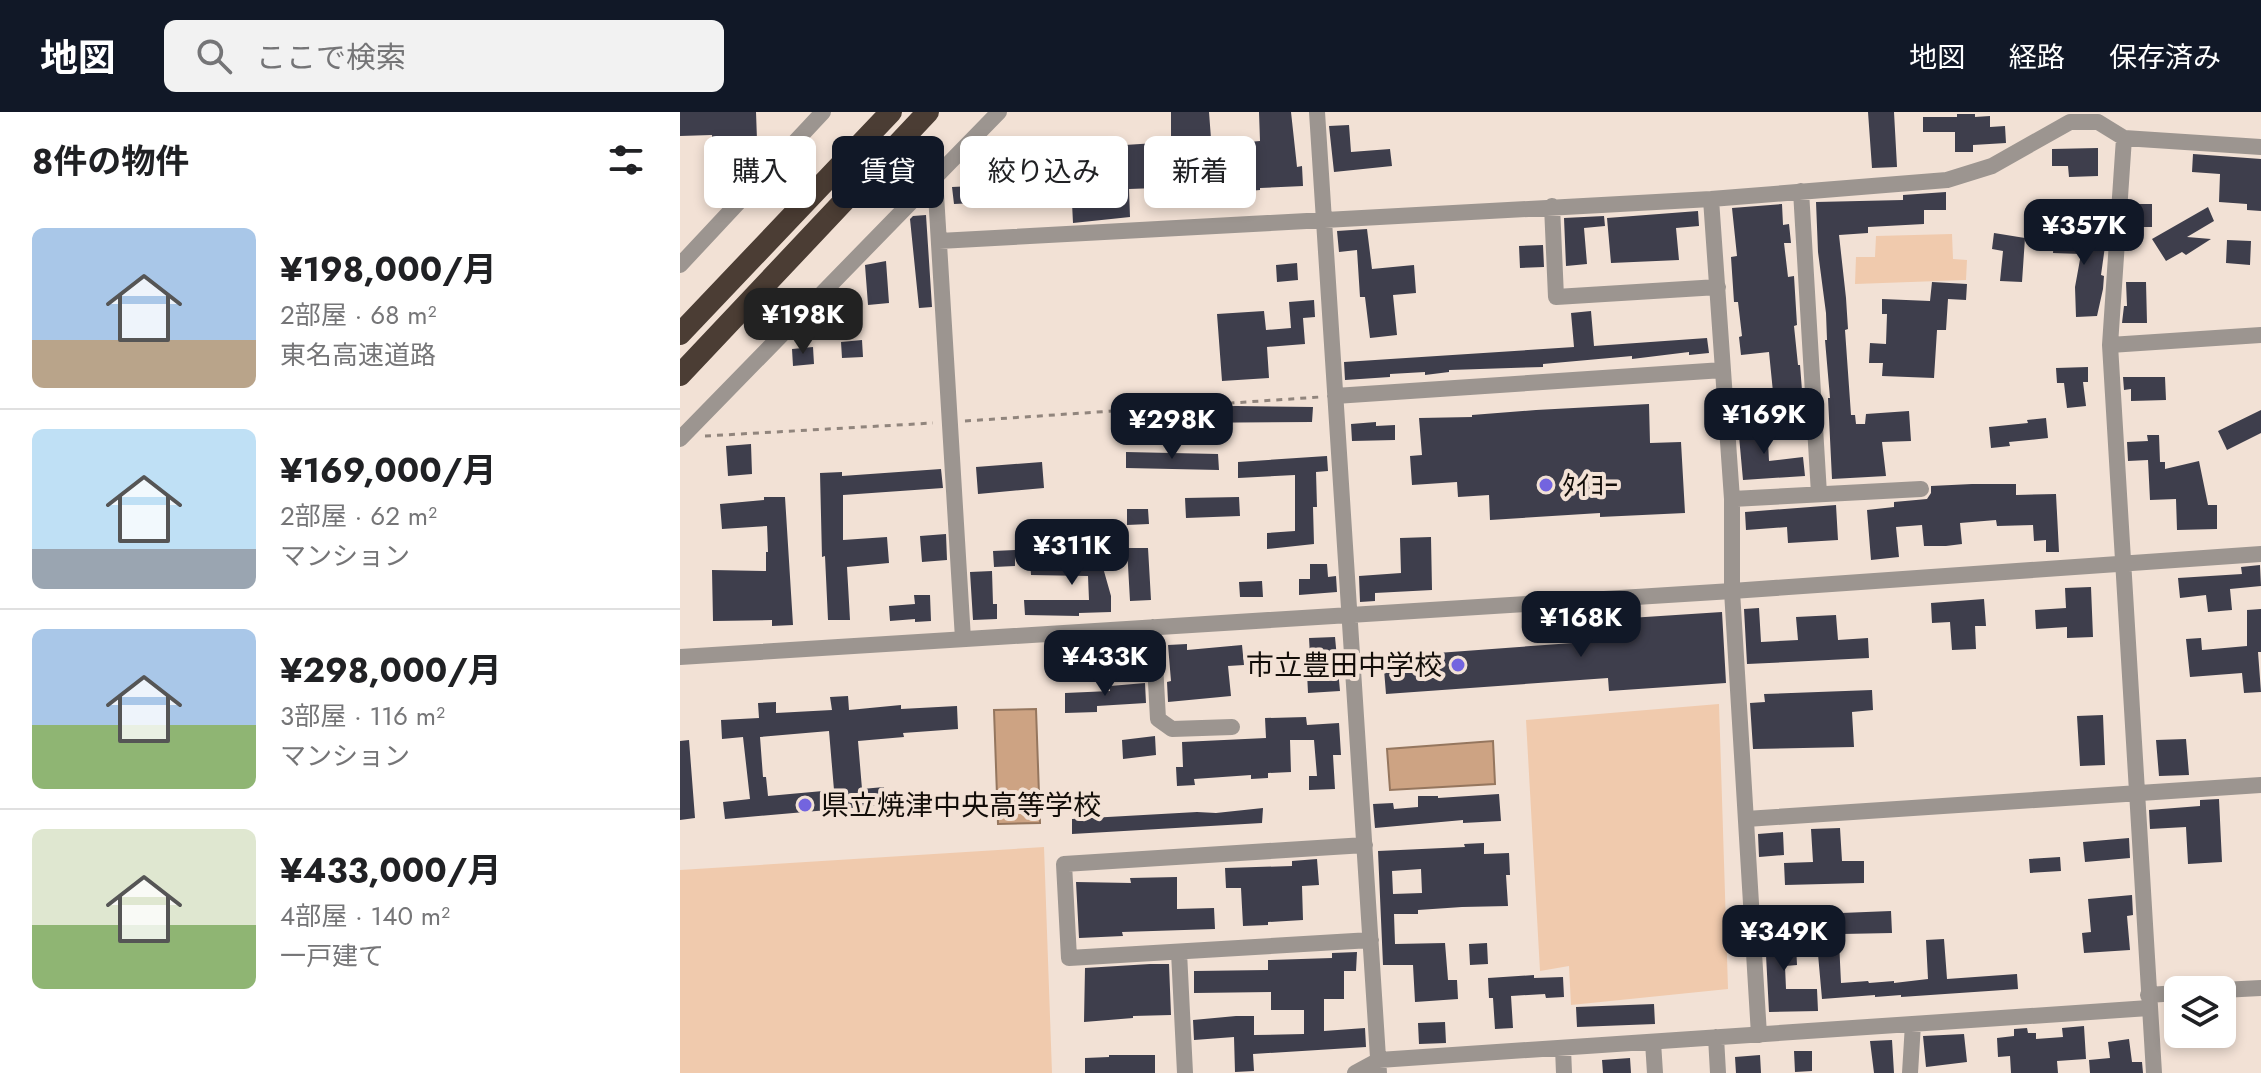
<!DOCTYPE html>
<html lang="ja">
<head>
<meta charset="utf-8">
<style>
  body { margin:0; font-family:Jost,"Noto Sans JP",sans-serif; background:#f2f2f2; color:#202124; height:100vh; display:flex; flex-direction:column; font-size:30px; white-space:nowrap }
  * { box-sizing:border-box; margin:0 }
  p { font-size:26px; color:#757577 }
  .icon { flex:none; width:44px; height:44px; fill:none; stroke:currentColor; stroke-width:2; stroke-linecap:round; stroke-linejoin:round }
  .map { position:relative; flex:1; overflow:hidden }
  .side { display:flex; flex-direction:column; background:#fff; width:680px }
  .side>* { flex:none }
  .guide { position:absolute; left:24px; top:24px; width:760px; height:72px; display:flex; gap:16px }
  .fabs { position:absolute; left:1484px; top:864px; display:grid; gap:16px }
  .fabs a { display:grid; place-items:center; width:72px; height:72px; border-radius:12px; background:#fff; box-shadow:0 4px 12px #0003; font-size:40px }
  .price { position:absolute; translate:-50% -68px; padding:0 18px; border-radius:16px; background:#111827; color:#fff; font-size:26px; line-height:52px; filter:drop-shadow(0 2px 4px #0008) }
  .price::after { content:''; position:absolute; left:50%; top:48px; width:24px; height:18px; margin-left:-12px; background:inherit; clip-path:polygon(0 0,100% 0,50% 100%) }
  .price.active { background:#222; color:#fff }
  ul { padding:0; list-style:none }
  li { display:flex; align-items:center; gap:24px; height:200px; padding:0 32px }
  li+li { border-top:2px solid #e0e0e0 }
  li span { display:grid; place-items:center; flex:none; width:224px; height:160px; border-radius:12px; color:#555 }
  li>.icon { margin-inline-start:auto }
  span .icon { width:96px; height:96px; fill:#fffc; stroke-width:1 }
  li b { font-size:34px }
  h2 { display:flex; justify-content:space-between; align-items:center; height:96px; padding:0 32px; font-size:34px }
  .chip { padding:0 28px; border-radius:12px; background:#fff; box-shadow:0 4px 12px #0003; font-size:28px; line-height:72px }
  .chip.active { background:#111827; color:#fff }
  header { display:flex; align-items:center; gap:48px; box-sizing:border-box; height:112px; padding:0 40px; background:#111827; color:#fff }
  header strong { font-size:38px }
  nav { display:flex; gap:44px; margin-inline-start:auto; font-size:28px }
  .search { width:560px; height:72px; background:#f2f2f2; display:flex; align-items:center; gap:20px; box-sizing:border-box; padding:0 28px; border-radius:12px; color:#757577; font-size:30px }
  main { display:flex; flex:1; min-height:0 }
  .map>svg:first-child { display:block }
</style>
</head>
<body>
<header>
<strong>地図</strong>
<div class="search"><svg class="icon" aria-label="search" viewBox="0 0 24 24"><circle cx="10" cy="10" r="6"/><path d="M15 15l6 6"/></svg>ここで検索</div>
<nav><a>地図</a><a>経路</a><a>保存済み</a></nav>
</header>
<main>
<section class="side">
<h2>8件の物件<svg class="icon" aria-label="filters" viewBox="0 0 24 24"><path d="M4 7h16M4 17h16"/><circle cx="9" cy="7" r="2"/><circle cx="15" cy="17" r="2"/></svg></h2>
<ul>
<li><span style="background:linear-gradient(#a9c7e8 70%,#b9a48a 0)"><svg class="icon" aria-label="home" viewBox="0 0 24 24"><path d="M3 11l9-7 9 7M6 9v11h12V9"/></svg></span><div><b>¥198,000/月</b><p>2部屋 · 68 m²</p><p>東名高速道路</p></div></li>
<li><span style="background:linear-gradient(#bfe0f5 75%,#9aa5b1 0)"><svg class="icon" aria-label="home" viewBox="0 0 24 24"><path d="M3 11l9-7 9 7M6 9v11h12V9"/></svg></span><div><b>¥169,000/月</b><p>2部屋 · 62 m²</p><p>マンション</p></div></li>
<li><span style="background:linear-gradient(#a9c7e8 60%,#8fb573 0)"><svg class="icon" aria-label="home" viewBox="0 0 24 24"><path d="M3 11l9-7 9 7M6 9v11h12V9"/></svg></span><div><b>¥298,000/月</b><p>3部屋 · 116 m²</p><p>マンション</p></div></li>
<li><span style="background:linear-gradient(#dfe7d0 60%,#8fb573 0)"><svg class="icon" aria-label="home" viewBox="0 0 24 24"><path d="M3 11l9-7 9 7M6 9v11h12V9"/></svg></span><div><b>¥433,000/月</b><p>4部屋 · 140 m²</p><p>一戸建て</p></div></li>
</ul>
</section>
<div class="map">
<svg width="1581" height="961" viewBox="0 0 1581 961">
  <rect width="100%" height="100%" fill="#f2e1d5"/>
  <path fill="#f0caad" d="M1272 122 1273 147 1287 148 1286 168 1175 172 1176 145H1195L1196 124Z
    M1039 592 1048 877 891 893 889 854 860 859 846 608Z
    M364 735 372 961H0V758Z"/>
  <path fill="#cda383" stroke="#95765e" stroke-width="2" d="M356 597 360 711 318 712 314 598Z
    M813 629 815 672 710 678 707 637Z"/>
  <path fill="#3e3e4c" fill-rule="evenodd" d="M0 0H76L77 28H58V63L49 64 48 69H35L32 23 0 24Z
    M491 0H529L533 53 502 54 504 75 449 77 450 105 393 111 392 91 385 92 384 73 350 74V51H346L344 30 413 25 414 35 491 30Z
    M579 0H611L617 55 622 54 623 74 580 76V78L558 80 557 31 580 29Z
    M1188 0H1214L1217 55 1192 56Z
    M1277 2H1295V5L1310 4V15L1325 14 1326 31 1293 33V40H1275V20H1243V5H1277Z
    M669 13 671 40 710 37 712 54 654 60 649 14Z
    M1418 36V64L1389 65 1388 54H1372V37Z
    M1513 42 1581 47V99L1567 98V92L1539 90 1540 62 1512 60Z
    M293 74 295 91 274 92 272 75Z
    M1266 80V98H1244V112L1188 115V121L1159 123 1166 186 1168 217 1165 218 1171 303H1175L1176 312H1185L1186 302 1229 299 1231 329 1202 330 1206 364 1152 367 1148 286H1150L1145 228H1147L1146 201 1138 140 1136 90 1223 88V83Z
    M1102 92 1103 113 1109 112 1111 131H1104L1108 165 1114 164 1117 213 1114 214 1118 253H1120L1123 291 1103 292 1102 279 1093 280 1089 240 1061 243 1059 225 1062 224 1058 190H1054L1051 145 1057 144 1052 96Z
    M1454 92H1472V115H1453Z
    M1528 95 1534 109 1507 125 1531 127 1506 143 1502 140 1486 149 1472 127Z
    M1018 99 1019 114 996 116 999 148 931 151 927 106Z
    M246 103 252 195 239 196 230 107 233 104Z
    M924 104 925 114 904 116 907 152 886 154 884 106Z
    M1375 116 1403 117 1402 122 1426 127 1421 163 1424 164 1423 177 1417 204 1396 205 1395 175 1401 142 1373 141Z
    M687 117 692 157 734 153 736 181 713 183 717 223 690 226 685 185H680L677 138 659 140 657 119Z
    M1314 121 1345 126 1342 170 1320 169 1323 139 1312 137Z
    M1547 128 1571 129 1570 153 1546 151Z
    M863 133 864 155 840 156 839 134Z
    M206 149 209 191 188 193 185 153Z
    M617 151 618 168 597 170 596 153Z
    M1252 170 1287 172 1286 188 1268 187 1266 218H1257L1254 266 1202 264 1203 251H1189L1190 231 1206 232 1207 202H1202V187L1250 189Z
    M1446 170H1466L1467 211H1442L1444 194H1447Z
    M634 188 635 205 623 206 625 232 587 235 589 266 542 269 537 202 584 199 586 218 611 216 609 190Z
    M911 199 914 234 1027 226 1029 241 1009 243V240L952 247V244L863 252V255L769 258V260L745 263V260L710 262V265L665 268 664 250 894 235 891 201Z
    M182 228 183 245 162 246 161 230Z
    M133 235 134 252 113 254 112 237Z
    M1408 255V270H1403L1406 294 1387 296 1384 271H1377L1376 256Z
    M1443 265H1485L1486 288 1451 289V277L1444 278Z
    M969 292 970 331 1001 330 1005 401 920 405V401L810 408 809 383 778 385 777 370 732 373 730 344 742 343 739 306 792 305V303L856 298Z
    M556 294 633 295 632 310 486 311V315L464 316V300L498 299V295Z
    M1581 298V321L1547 338 1538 319Z
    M1366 306 1368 326 1329 330 1330 334 1311 336 1309 315 1348 311 1347 308Z
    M696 310V314L715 313V328L672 329 671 312Z
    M1087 311 1089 349 1123 345 1125 364 1063 368 1058 313Z
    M1467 323H1479L1480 350H1485V357L1519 349 1528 393H1537V417L1497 418 1496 387 1470 388 1468 348 1448 349 1447 330 1468 329Z
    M71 332 72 362 48 364 46 334Z
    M446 340 538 342 539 358 446 356Z
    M647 344 648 359 636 360 637 395H633L634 432 587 437V421L615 419V363L558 366V350Z
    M362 350 364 376 298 382 296 355Z
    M261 357 263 376 163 383V428L207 425 209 451 167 455 170 508H148L145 444 142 445 140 361 162 360V364Z
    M1292 372H1336V383L1376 382 1379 440H1366V428L1354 429 1353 413 1317 414 1316 408 1280 411 1282 432 1266 434H1244L1242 413 1216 415 1219 445 1191 448 1187 398 1214 395V390L1247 387 1251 381V374Z
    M84 385H105L113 513 92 514V508L33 509 32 458 86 459V440H88L87 414 42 417 40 392 84 388Z
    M559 385 560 404 506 406 505 386Z
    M1156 393 1158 428 1108 431 1107 415 1066 418 1065 400Z
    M447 397H468L469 412 447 413Z
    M266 422 267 448 242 450 240 424Z
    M751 425 752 478 695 481V489L680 490 679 464 721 461 720 426Z
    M447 436H468L471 488 450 489Z
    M335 438V454L314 455 313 439Z
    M420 445 431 484V500L399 501V504L345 503 344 488H409L408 464 351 463 350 447Z
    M630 452H647L648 465 656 464 657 480 619 483V467H630Z
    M1580 453 1581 474 1550 477 1552 498 1528 500 1526 483 1500 486 1498 466 1562 462 1561 455Z
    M312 459 313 492H317V507L293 508 290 460Z
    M582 469 583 485H560L559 470Z
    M1411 475 1413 525 1387 526V515L1356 517 1355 498 1386 496 1385 476Z
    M234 483H250L251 509 235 510V507L210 509 209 494 235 492Z
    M1304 487 1306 514H1295L1296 537 1272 538 1270 510 1252 511 1251 491Z
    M1079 496 1081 530 1118 528 1116 505 1156 503 1158 528 1188 526 1189 546 1067 552 1064 497Z
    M1581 497V540H1578L1581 580 1564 581 1562 561 1510 565 1506 527 1521 526 1522 538 1567 534V498Z
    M1042 500 1046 571 929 579 928 566 706 582 703 545 920 529 919 508Z
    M655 525 660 579 628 581 627 561H631L629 526Z
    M507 532V538L562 533 564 553 548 554 551 584 488 590 487 570 491 569 488 533Z
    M379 540H401L402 556H380Z
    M465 571 466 591 417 594V600L385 601V581L430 579V574Z
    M1192 578 1193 598 1172 600 1174 635 1073 637 1070 591 1085 590 1084 582Z
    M168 584 169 598 221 593V597L277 594 278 617 223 621 224 625 178 629 182 677 204 675 205 693 45 707 43 690 70 687 63 625 42 627 41 608 79 606 78 591 96 590V601L152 598 150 585ZM149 619 154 678 88 684 86 665H83L80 625Z
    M1423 603 1425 653 1400 654 1397 604Z
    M626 605 627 613 659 611 661 643H653L655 677 629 678V664H637L634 628H610L611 660 588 661V666L571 667V663L514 667 515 673 497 674 496 655H503L502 630 586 626 585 606Z
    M475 624 476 643 443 647 442 628Z
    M1506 627 1509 663 1479 664 1476 628Z
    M9 628 15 706 0 708V629Z
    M819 682 821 709 783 711V708L695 716 693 692 713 691 714 697 738 695V684H758V686Z
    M1539 687 1542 750 1508 752 1506 715 1470 717 1469 698 1520 694V688Z
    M583 696 582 711 392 722V707L517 700 536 701Z
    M1160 716 1162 749H1184V771L1105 773 1104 751 1133 750 1131 717Z
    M1103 720 1104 743 1079 745 1078 722Z
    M1449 726 1450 746 1405 750 1403 730Z
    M804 731V742L829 741 830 763H826L828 794 782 795 738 798V802H714L715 832 765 831 768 868H777L778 887 735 890 733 853H703L698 739 785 735 784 732ZM741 757 742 781 713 782 712 759Z
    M1380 745 1381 759 1350 761 1349 747Z
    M637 747 639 773 622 774 623 808 588 810V813L563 814 561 776H546L545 756 612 754V749Z
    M497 765V797L534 796 535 817 442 820 443 824 399 826 396 770 451 771 450 766Z
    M1452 783 1453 803 1447 804 1450 838 1404 841 1402 821 1411 820 1408 787Z
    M1211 799 1212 821 1162 822 1161 801Z
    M1084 805H1103V833L1116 832 1117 853 1105 854 1106 877H1137L1138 899 1089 900Z
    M1264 827 1267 867 1337 862 1338 877 1221 885V883L1195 885V883L1142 887 1137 831 1159 829 1161 871 1188 869 1189 871 1214 869V871L1248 867 1246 828Z
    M807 831 808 852 790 853 789 832Z
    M677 840 676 859H664V887H644V919L685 916 686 935 573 942 574 959 555 960 554 925 514 928 513 908 556 904H574V923L624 922V898H591V880L514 881V859L588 858V848L652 846V841Z
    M470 852H489L491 903 453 904V906L404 910 405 856Z
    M854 863V866L883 865 884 885 866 886 865 882 831 884 833 916 815 917 813 886H809L808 866Z
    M974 892 975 912 897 915 896 895Z
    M765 910 766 931 739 932 738 911Z
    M1404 914 1406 947 1377 949 1378 961H1331L1330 944 1318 945 1317 926 1334 924V917L1347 916 1348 921H1356V927L1383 925 1382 916Z
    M1284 922 1287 950 1246 955 1243 924Z
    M1449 927 1452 950H1462L1463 961H1410L1409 948 1430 946 1428 930Z
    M1212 928 1214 961H1194L1190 929Z
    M1114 939H1132V959L1115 960Z
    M429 943H475V961H405V946L429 945Z
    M1080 943 1081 961H1056L1055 945Z
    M950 946 951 961H923L922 948Z"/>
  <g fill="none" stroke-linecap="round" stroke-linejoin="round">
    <path stroke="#91857d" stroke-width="3" stroke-dasharray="6 6" stroke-linecap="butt" d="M285 309 640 285
      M25 324 253 311"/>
    <path stroke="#9c9590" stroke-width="16" d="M637 0 699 961
      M1444 26 1430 233 1474 961
      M255 66 283 527
      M1121 79 1139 382
      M1031 87 1052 387V479L1079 923
      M872 94 876 185 1038 175
      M259 129 1031 87 1267 68 1312 54 1390 10H1418L1444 26 1581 35
      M0 153 143 0
      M1430 233 1581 223
      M655 284 1043 258
      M0 327 319 0
      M1052 387 1241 377
      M473 515 478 607 492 617 552 615
      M0 545 1052 479 1581 442
      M1066 707 1581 673
      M685 733 384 752 389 846 691 828
      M499 840 505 961
      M1542 878 1581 876
      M1468 883 1498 881
      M1036 925 1038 961
      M973 930 975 961
      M883 936 884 961
      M675 961 699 948 1469 896
      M1230 961 1233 912"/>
    <path stroke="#4b3d34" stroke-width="22" d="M0 222 211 0
      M0 263 248 0"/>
  </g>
  <g fill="#7364df" stroke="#f2e1d5" stroke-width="3">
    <circle cx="866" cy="373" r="8"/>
    <circle cx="778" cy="553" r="8"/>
    <circle cx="125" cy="693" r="8"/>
  </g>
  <g text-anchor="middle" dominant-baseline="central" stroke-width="8" stroke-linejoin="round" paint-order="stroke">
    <g font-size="28" fill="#120d09" stroke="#f2e1d5" text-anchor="start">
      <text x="882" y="373">ﾀｲﾖｰ</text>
      <text x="762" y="553" text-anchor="end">市立豊田中学校</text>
      <text x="141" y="693">県立焼津中央高等学校</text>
    </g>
  </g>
</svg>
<div class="fabs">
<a><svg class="icon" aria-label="layers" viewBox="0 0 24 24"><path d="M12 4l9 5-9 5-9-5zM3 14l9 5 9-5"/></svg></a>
</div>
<b class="price" style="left:1404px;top:155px">¥357K</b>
<b class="price active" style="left:123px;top:244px">¥198K</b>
<b class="price" style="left:1084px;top:344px">¥169K</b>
<b class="price" style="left:492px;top:349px">¥298K</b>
<b class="price" style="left:392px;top:475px">¥311K</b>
<b class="price" style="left:901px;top:547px">¥168K</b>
<b class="price" style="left:425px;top:586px">¥433K</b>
<b class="price" style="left:1104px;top:861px">¥349K</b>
<div class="guide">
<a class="chip">購入</a>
<a class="chip active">賃貸</a>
<a class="chip">絞り込み</a>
<a class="chip">新着</a>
</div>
</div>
</main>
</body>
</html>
